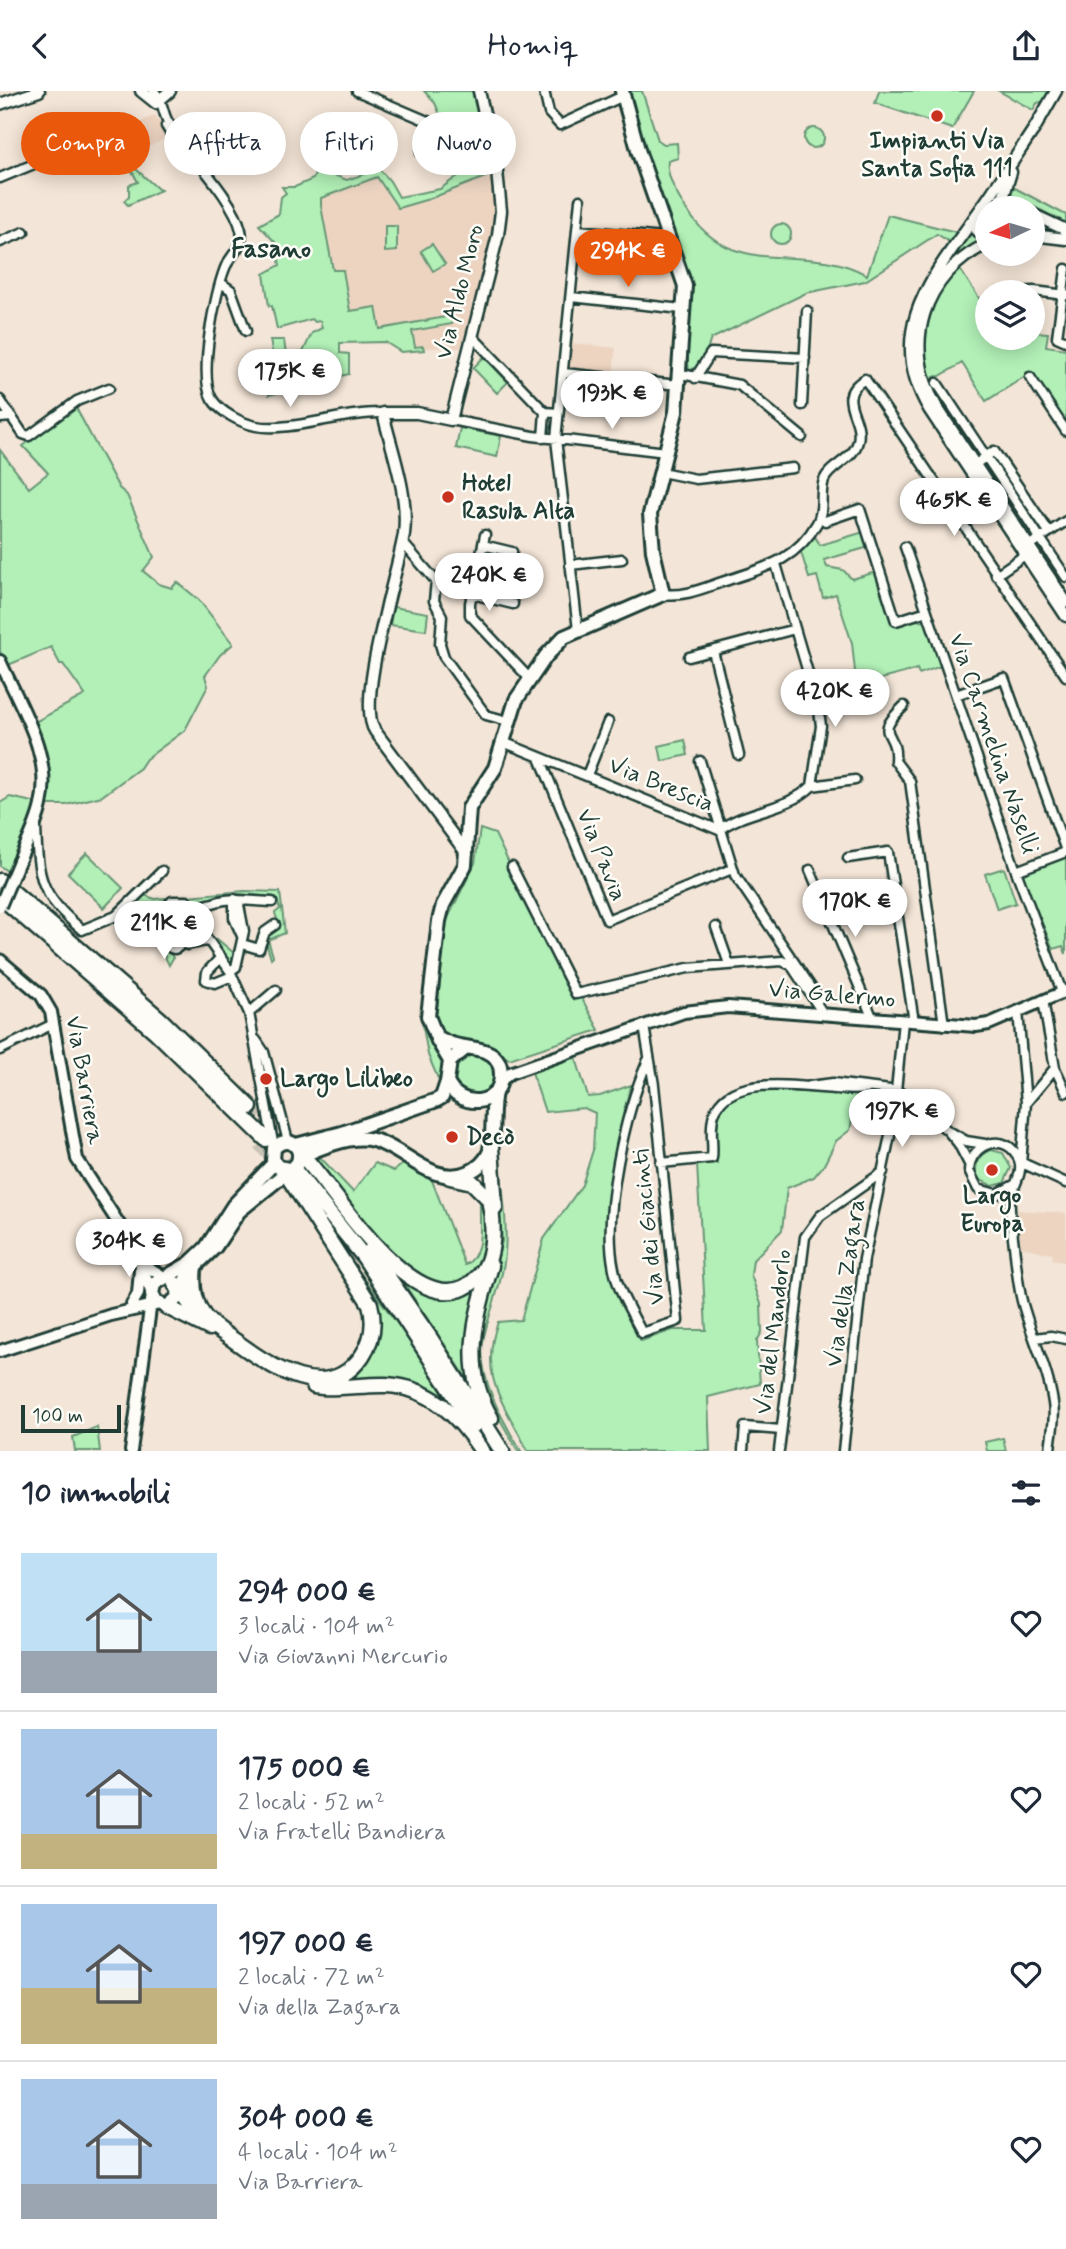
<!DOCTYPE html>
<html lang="it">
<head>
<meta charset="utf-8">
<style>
  body { margin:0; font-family:Mynerve,sans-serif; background:#f2f2f3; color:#1f2937; height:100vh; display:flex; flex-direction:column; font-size:26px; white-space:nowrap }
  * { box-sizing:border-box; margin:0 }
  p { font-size:23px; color:#747a83 }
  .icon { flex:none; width:38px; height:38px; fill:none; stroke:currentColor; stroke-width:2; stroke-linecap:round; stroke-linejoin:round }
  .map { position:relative; height:1360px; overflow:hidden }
  .details { display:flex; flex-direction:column; background:#fff; flex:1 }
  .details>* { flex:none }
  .banner { position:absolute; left:21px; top:21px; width:700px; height:63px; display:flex; gap:14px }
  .needle { width:46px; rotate:265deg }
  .controls { position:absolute; left:975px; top:105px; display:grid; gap:14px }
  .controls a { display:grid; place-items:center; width:70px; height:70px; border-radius:50%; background:#fff; box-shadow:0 4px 18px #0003; font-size:35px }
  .scale { position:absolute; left:21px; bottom:18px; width:100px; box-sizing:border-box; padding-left:7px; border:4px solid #1f3d34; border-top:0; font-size:19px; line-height:24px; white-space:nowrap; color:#1f3d34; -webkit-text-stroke:5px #fdfcf7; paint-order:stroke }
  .price { position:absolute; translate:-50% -60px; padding:0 16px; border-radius:24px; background:#fff; color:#222; font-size:23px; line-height:46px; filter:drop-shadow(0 2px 4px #0008) }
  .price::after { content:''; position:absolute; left:50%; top:42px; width:21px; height:16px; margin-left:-10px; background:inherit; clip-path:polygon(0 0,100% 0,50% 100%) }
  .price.selected { background:#ea580c; color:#fff }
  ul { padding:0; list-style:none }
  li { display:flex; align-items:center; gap:21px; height:175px; padding:0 21px }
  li+li { border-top:2px solid #e0e1e3 }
  li span { display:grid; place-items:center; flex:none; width:196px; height:140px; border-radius:0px; color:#555 }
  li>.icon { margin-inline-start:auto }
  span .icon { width:84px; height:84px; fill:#fffc; stroke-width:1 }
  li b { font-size:30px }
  h2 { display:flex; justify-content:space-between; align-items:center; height:84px; padding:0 21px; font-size:30px }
  .tag { padding:0 24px; border-radius:32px; background:#fff; box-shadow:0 4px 18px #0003; font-size:24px; line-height:63px }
  .tag.selected { background:#ea580c; color:#fff }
  header { display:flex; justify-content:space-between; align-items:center; height:91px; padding:0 21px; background:#fff; font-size:32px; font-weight:600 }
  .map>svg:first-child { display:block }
</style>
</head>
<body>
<header><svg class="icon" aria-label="back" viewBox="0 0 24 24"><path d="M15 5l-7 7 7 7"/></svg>Homiq<svg class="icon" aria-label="share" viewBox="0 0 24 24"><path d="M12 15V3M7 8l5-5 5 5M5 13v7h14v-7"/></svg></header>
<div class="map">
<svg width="1066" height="1360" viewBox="0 0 1066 1360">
  <rect width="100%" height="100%" fill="#f3e5d7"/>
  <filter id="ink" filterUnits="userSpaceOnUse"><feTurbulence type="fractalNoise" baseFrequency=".0143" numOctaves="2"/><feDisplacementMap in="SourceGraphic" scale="14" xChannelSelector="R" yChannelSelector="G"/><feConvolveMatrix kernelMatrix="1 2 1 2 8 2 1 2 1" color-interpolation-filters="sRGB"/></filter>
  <g filter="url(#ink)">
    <path fill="#ecd4c1" d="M155 24 169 46 125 68 106 48Z
      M489 85 493 93V142L489 144 491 147 486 171 474 209 471 211 472 217 461 257H415L412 240 444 235 451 225 380 238 350 221 343 179 333 180 320 107 378 86 398 116Z
      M571 252 616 257 613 282 568 277Z
      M1017 1119 1066 1122V1172L1052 1168 1053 1163 1021 1156Z"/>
    <path fill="#b2f0b7" stroke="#689676" stroke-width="2" d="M424 0H472L491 84 429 108 398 117 377 86 321 107V115L333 179H343L350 220 376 216 380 238 451 225 452 233 412 240 415 256 423 255 424 259 401 261 385 251 340 252V262L349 263V283L269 304 265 280 273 265 270 249H284L287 272 297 271 296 262 303 261 312 242 322 237 320 230 315 231 312 228 277 238 272 215H269L264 183 280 174 275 151 259 134 279 123 281 106 286 102 282 96H295L313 88 317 78 347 89 370 81 373 71 390 90 399 106 440 98 469 77 459 52 447 36 440 35 442 28 435 12Z
      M627 0H642L658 49 664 53 677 52 678 67 668 70C666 84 677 104 684 115 734 195 799 147 867 184L888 124 956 141 951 152 937 143 865 190 806 202 711 248 702 273 689 280 684 235 691 187 642 60Z
      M879 0H974L952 38 875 12Z
      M999 0H1051L1045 10 1037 12 1033 19Z
      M804 47a10 10 0 1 1 20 0a10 10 0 1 1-20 0Z
      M125 68 158 98 161 99 128 114 124 110 129 105V94L138 91 133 82 114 71Z
      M1011 95 1062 122 1066 124V132L1012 105 1009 103Z
      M771 143a10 10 0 1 1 20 0a10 10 0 1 1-20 0Z
      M385 135H397V160L385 161Z
      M971 137 984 151 959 165 942 181Z
      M432 153 445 173 433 180 421 160Z
      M959 177 987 219V247H1004L1008 252 1020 247H1032L1033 241 1048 242 1046 255 1066 258V332L1032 281 986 310 962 272 940 285 927 286C920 245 927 206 959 177Z
      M484 266 508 291 497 302 473 277Z
      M75 315 119 397 127 404 154 466 143 480 159 493 172 497 177 491 199 509 233 553 220 564 205 585 208 595 185 639 146 668 140 677 102 705 66 714H47L48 671 33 632 85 604 63 573H60L51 556 6 575 0 560V359L29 397 48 382 23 355Z
      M460 337 501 345 497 366 456 357Z
      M864 441 869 456 824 469 827 476 843 479 852 488 876 481 892 532 911 528 926 531 941 575 919 583 917 578C904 583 871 589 863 595L855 580 852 552 836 503 823 507 817 485 809 487 800 458 813 442 820 454Z
      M393 516 428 522 426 539 390 534Z
      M685 649 688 664 662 670 659 655Z
      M10 706 37 712 8 781 0 775V712Z
      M480 738 495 743 573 906H581L599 939 509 968 493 958 446 946 436 929 446 831 475 772Z
      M87 762 123 797 104 817 68 782Z
      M1066 766V863L1063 855 1053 858 1021 782Z
      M1004 777 1016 812 997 818 985 783Z
      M244 800 280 801 285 842 268 849 273 865 271 867C264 849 265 845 279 834L275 822 280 818 276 806 223 802 203 811 165 810 154 824 153 839H164L167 856 173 867 169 874 142 818 135 816 138 807 144 804 155 808Z
      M216 847 235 863 234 872 229 873Z
      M421 925 430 946 446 970 439 990 428 964Z
      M468 960 492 969 497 987 488 1004 462 1006 449 987 450 979Z
      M574 961 588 1006 600 1005 631 994C616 1046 596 1145 614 1197 620 1215 632 1233 641 1250L673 1239H706L697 1073 717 1072C715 1039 713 1006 753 999L857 1003 850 1039 836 1050 824 1074 814 1086 787 1097 782 1139 753 1169 751 1184 761 1213 762 1241 757 1250 760 1293 708 1306 710 1360H528C504 1312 478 1286 498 1231L521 1229 544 1148 582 1094 593 1059 595 1022 584 1017 545 1021 531 978Z
      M991 1059 1003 1062 1011 1077 1004 1092 993 1095 978 1088C973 1075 978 1063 991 1059Z
      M499 1060C501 1092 508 1129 505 1162 503 1192 489 1220 483 1250 477 1286 503 1330 521 1360H518L483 1299 478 1246 502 1150 496 1062Z
      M318 1064 353 1101 375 1072 394 1080 405 1071 431 1087 465 1174C485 1164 479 1133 480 1113H486C487 1140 492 1170 467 1187 455 1195 434 1195 421 1188 383 1167 341 1102 313 1067Z
      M333 1145 405 1243 449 1312 337 1290 377 1242Z
      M401 1188 421 1199 482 1189 472 1295Z
      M97 1336 100 1360H75L73 1346Z
      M1003 1347 1006 1360H987L985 1351Z"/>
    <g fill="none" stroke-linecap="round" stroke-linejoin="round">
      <path stroke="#c9c3b6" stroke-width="14" stroke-dasharray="14 7" stroke-linecap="butt" d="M250 1016 303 1075
        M260 1053 280 1076"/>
      <g stroke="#1f3d34" stroke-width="13">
        <path id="minor" d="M154 0C163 9 162 19 167 29 185 60 233 105 241 139 245 154 230 165 225 177 215 202 198 285 212 308 220 321 241 332 256 335 288 342 347 320 383 322
          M357 0 432 32 421 62
          M544 0 549 22 560 34 623 5
          M166 35 174 48H182
          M0 87 46 68
          M578 139 663 147 669 145
          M0 151 24 141
          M1066 178 1057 246 1066 250
          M221 192 231 199 246 240
          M1016 201 1034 200 1066 204
          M571 206 682 218
          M472 245 545 321
          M564 282 678 294
          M681 283 739 294 802 346
          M1030 286 1066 340
          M695 287 711 262 805 267
          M937 292 1066 486
          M0 309 23 343 29 345 77 310 109 297
          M802 314 807 220
          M0 327 12 326
          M451 329 533 345 666 361
          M543 347 545 321 558 322
          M970 377 994 360 1049 441
          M661 381 696 388 793 377
          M825 430 860 418 896 530 927 520
          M485 444 470 512V524L529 587
          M402 451 436 490 434 510 442 525 440 553 444 566 486 624 508 630
          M483 454 512 461
          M905 456 1016 780 1062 901
          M1025 457 1066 430
          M570 474 622 468
          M996 484 1025 464
          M472 503 513 513
          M663 503C685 506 704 497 725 490 763 477 795 471 817 432 825 418 819 403 824 389 830 374 854 369 858 350 864 325 833 307 865 288L1066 585
          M578 539 556 348 580 109
          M713 560 739 664
          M689 566 795 538
          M956 604 1004 587 1066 760
          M904 615C871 647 898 637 895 670L910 690 944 934
          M503 651 719 739
          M540 667 607 829 732 778
          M700 670 735 784 819 908
          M587 684 608 631
          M812 695 855 689
          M36 736C38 789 40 803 82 839L116 825 162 780
          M719 739C747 718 786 720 812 695L821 635 819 619 776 473
          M848 767 888 761 914 931
          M512 776 576 903 688 877 782 870 791 874 824 924
          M810 779 873 928
          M1016 780 1066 761
          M234 808V827L242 845
          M238 809 272 811
          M201 817 199 836 230 880 249 922 274 1057
          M157 834V825L172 810H187L190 816C208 817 219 806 238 809L244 840 236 876 230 880
          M716 836 729 873
          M168 852a6 6 0 1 1 12 0a6 6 0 1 1-12 0Z
          M180 852 187 854 207 850
          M242 853 259 858 265 841 275 834
          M221 866 207 881 206 889 215 892 232 885
          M1043 909 1055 977 1066 1001
          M1018 920 1026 1012 1021 1073
          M249 922 276 899
          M644 935 654 994 678 1230 642 1242C632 1222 618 1201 614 1178 602 1122 625 1022 648 969
          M256 949 264 961 288 1050
          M0 959 53 933
          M810 995 833 992 898 1000 947 1039 958 1052 969 1073
          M1026 1012 1055 977
          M952 1042 966 1050 985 1053
          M1020 1071 1066 1092
          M661 1072 712 1067C714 1052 709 1038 714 1023 731 974 826 1004 866 998
          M1014 1094 997 1103 978 1098 969 1080C969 1052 1008 1039 1019 1069 1024 1083 1012 1096 1010 1110 1009 1122 1012 1134 1013 1147 1016 1168 1017 1190 1022 1210 1031 1245 1048 1277 1053 1312 1056 1328 1051 1344 1050 1360
          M1035 1247 1051 1245 1066 1248
          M743 1359 745 1336 781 1339
          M779 1360 805 1146 820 1125 883 1081
          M843 1360 864 1168 893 1030 903 930"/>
      </g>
      <g stroke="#1f3d34" stroke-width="15">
        <path id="tertiary" d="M141 0 156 12 170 0
          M0 13 39 0
          M1036 35C1018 62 1001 89 982 116 938 180 881 237 929 318L1066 525
          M1033 40 1056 0
          M1001 107 1022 117
          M1006 117 1003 107 1011 81
          M977 123 976 138 987 149
          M1032 123 1066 139
          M1032 144 1066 148
          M987 153C923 183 901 254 936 315L1066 511
          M467 763 375 640C355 611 398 482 404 443 409 403 392 361 383 322H417L451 329 498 144 501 120 497 80 479 0"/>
      </g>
      <g stroke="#1f3d34" stroke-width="16">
        <path id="secondary" d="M0 570C20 615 53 664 41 714 37 733 27 752 19 770
          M0 869 41 904 51 921 77 1068 146 1175 166 1187
          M500 990 510 982 684 921 728 916 976 935 989 933 1066 900
          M132 1213 138 1203 140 1179
          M0 1260 111 1224 155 1214
          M131 1360 152 1203 140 1172"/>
      </g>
      <g stroke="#1f3d34" stroke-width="18">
        <path id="primary" d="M441 948C460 963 501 948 501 984 501 1017 458 1018 447 991L450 970 466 957
          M450 970 438 950 428 925 439 830 443 814 465 774 469 717 495 677 516 609 546 565 564 546 663 503 653 460 650 423 676 321 685 195 639 62 622 0
          M296 1054 342 1042 437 1009 442 1006 447 991
          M300 1066C319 1057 351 1043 373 1049 406 1058 431 1095 467 1082 477 1078 486 1070 490 1060 494 1047 491 1018 495 1001
          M274 1072 233 1115 206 1157 190 1172 154 1193 152 1203 156 1211 167 1216 176 1208 190 1180 215 1156 239 1120 297 1073C305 1056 288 1043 274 1057L273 1069 278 1076 289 1078"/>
      </g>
      <g stroke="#1f3d34" stroke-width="19">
        <path id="motorway" d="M0 790 161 929 250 1016
          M0 805 155 940 266 1048
          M491 1056 495 1117
          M308 1071C339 1105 423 1246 479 1185 496 1167 494 1130 489 1108L472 1091 450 1086
          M296 1081 364 1166 474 1334
          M370 1160 430 1247 502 1360
          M194 1175C192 1191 193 1208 202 1222 209 1234 224 1242 235 1250 271 1276 327 1315 362 1265 373 1249 375 1231 370 1213L289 1087
          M175 1193 194 1218
          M167 1216 209 1237
          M314 1295C339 1299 362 1293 386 1294 431 1296 459 1325 482 1360
          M491 1327C461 1277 475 1227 491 1175"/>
      </g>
      <use href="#minor" stroke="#fdfcf7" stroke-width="8"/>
      <use href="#tertiary" stroke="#fdfcf7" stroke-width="10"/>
      <use href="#secondary" stroke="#fdfcf7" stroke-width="10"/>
      <use href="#primary" stroke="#fdfcf7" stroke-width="12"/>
      <use href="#motorway" stroke="#fdfcf7" stroke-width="14"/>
      <g stroke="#1f3d34" stroke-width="16" stroke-linecap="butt">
        <path id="secondary-bridge" d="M0 815 19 770"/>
      </g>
      <use href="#secondary-bridge" stroke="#fdfcf7" stroke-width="10"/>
    </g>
  </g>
  <g fill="#c8321e" stroke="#fdfcf7" stroke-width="2.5">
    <circle cx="937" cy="25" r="7"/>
    <circle cx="448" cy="406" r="7"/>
    <circle cx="266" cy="988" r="7"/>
    <circle cx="452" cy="1046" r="7"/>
    <circle cx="992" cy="1079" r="7"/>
  </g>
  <g text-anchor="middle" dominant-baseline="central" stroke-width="5" stroke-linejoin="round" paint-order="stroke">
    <g font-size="24" font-weight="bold" fill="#1f3d34" stroke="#fdfcf7" text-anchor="start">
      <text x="937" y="50" text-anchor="middle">Impianti Via<tspan x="937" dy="28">Santa Sofia 111</tspan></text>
      <text x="462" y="392">Hotel<tspan x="462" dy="28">Rasula Alta</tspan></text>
      <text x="280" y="988">Largo Lilibeo</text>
      <text x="466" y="1046">Decò</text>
      <text x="992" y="1105" text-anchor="middle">Largo<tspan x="992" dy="28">Europa</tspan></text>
    </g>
    <g font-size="24" fill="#1f3d34" stroke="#fdfcf7">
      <text transform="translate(460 201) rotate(-76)">Via Aldo Moro</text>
      <text transform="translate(993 653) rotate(71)">Via Carmelina Naselli</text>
      <text transform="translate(661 694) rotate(22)">Via Brescia</text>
      <text transform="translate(601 764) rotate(68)">Via Pavia</text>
      <text transform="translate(832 904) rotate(5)">Via Galermo</text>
      <text transform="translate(84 989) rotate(80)">Via Barriera</text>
      <text transform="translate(649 1136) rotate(-96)">Via dei Giacinti</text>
      <text transform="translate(846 1192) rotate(-82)">Via della Zagara</text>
      <text transform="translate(774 1241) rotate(-83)">Via del Mandorlo</text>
    </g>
    <g font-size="26" font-weight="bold" fill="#1f3d34" stroke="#fdfcf7">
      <text x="271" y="159">Fasano</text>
    </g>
  </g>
</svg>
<div class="controls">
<a><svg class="needle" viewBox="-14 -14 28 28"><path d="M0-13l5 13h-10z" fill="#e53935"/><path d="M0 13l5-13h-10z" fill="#747a83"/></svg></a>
<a><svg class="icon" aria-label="layers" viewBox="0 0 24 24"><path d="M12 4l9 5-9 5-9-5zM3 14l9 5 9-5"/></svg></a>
</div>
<div class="scale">100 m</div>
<b class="price selected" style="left:628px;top:198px">294K €</b>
<b class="price" style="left:290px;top:318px">175K €</b>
<b class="price" style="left:612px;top:340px">193K €</b>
<b class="price" style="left:954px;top:447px">465K €</b>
<b class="price" style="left:489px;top:522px">240K €</b>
<b class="price" style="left:835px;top:638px">420K €</b>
<b class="price" style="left:855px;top:848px">170K €</b>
<b class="price" style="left:164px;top:870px">211K €</b>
<b class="price" style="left:902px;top:1058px">197K €</b>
<b class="price" style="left:129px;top:1188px">304K €</b>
<div class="banner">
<a class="tag selected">Compra</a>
<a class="tag">Affitta</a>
<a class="tag">Filtri</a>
<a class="tag">Nuovo</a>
</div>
</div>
<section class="details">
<h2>10 immobili<svg class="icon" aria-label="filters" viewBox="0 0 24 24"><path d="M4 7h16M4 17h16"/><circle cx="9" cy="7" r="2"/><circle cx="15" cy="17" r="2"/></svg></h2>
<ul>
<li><span style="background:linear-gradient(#bfe0f5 70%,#9aa5b1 0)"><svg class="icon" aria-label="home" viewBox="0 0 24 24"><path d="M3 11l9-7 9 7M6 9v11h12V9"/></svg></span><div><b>294 000 €</b><p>3 locali · 104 m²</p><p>Via Giovanni Mercurio</p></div><svg class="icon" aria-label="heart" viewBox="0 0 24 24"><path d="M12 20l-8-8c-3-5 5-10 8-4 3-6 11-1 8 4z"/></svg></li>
<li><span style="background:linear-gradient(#a9c7e8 75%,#c2b280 0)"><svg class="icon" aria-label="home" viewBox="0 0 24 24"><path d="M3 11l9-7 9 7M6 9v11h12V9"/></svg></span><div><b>175 000 €</b><p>2 locali · 52 m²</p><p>Via Fratelli Bandiera</p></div><svg class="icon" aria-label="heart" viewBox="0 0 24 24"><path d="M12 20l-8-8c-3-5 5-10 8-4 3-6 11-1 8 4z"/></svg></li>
<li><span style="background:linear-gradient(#a9c7e8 60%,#c2b280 0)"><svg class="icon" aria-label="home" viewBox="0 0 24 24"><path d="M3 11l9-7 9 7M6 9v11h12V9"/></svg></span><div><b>197 000 €</b><p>2 locali · 72 m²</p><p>Via della Zagara</p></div><svg class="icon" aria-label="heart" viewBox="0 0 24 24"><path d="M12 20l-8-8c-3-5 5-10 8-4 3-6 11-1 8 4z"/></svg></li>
<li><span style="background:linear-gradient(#a9c7e8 75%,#9aa5b1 0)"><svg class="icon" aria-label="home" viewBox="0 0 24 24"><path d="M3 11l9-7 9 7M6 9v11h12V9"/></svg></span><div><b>304 000 €</b><p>4 locali · 104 m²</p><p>Via Barriera</p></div><svg class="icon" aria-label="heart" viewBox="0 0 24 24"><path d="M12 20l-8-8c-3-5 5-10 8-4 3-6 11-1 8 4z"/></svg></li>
</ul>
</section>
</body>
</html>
